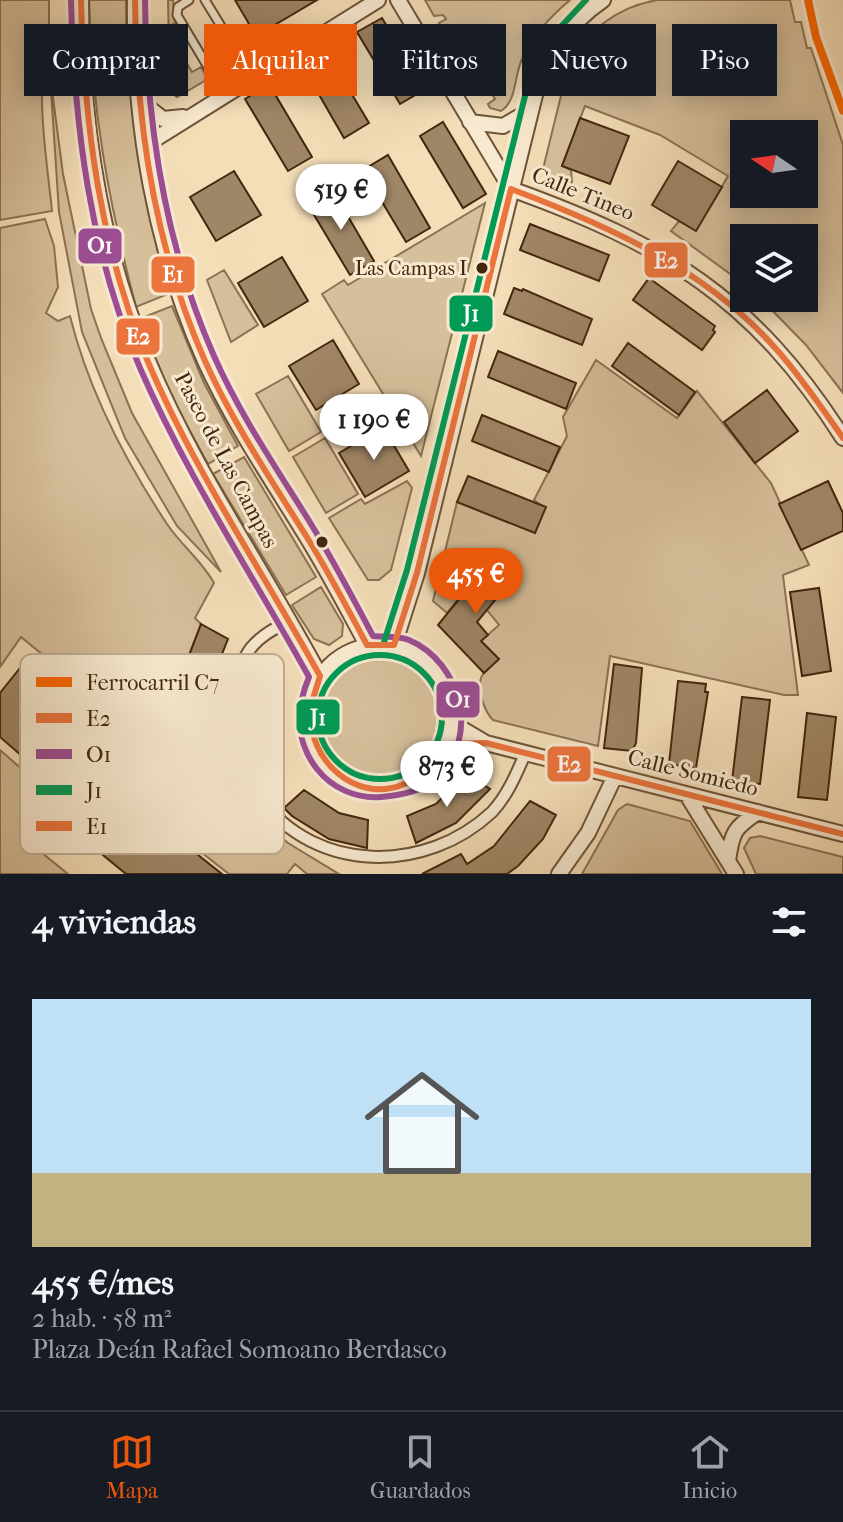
<!DOCTYPE html>
<html lang="es">
<head>
<meta charset="utf-8">
<style>
  body { margin:0; font-family:"IM FELL French Canon",serif; background:#242831; color:#f1f3f6; height:100vh; display:flex; flex-direction:column; font-size:30px; white-space:nowrap }
  * { box-sizing:border-box; margin:0 }
  p { font-size:26px; color:#9ea1a6 }
  .icon { flex:none; width:44px; height:44px; fill:none; stroke:currentColor; stroke-width:2; stroke-linecap:round; stroke-linejoin:round }
  .map { position:relative; height:874px; overflow:hidden }
  .drawer { display:flex; flex-direction:column; background:#171b24; flex:1 }
  .drawer>* { flex:none }
  .hud { position:absolute; left:24px; top:24px; width:796px; height:72px; display:flex; gap:16px }
  .needle { width:52px; rotate:283deg }
  .fabs { position:absolute; left:730px; top:120px; display:grid; gap:16px }
  .fabs a { display:grid; place-items:center; width:88px; height:88px; border-radius:0px; background:#171b24; box-shadow:0 4px 20px #0003; font-size:40px }
  .price { position:absolute; translate:-50% -68px; padding:0 18px; border-radius:28px; background:#fff; color:#222; font-size:26px; line-height:52px; filter:drop-shadow(0 2px 4px #0008) }
  .price::after { content:''; position:absolute; left:50%; top:48px; width:24px; height:18px; margin-left:-12px; background:inherit; clip-path:polygon(0 0,100% 0,50% 100%) }
  .price.current { background:#ea580c; color:#fff }
  ul { padding:0; list-style:none }
  li { display:grid; align-content:center; gap:16px; height:424px; padding:0 32px }
  li+li { border-top:2px solid #363941 }
  li span { display:grid; place-items:center; height:248px; border-radius:0px; color:#555 }
  li>.icon { margin-inline-start:auto }
  span .icon { width:144px; height:144px; fill:#fffc; stroke-width:1 }
  li b { font-size:34px }
  h2 { display:flex; justify-content:space-between; align-items:center; height:96px; padding:0 32px; font-size:34px }
  .tag { padding:0 28px; border-radius:0px; background:#171b24; box-shadow:0 4px 20px #0003; font-size:28px; line-height:72px }
  .tag.current { background:#ea580c; color:#fff }
  .tab-bar { display:flex; justify-content:space-around; align-items:center; height:112px; border-top:2px solid #363941; background:#171b24; font-size:22px; color:#9ea1a6 }
  .tab-bar a { display:grid; justify-items:center; gap:4px }
  .tab-bar .current { color:#ea580c }
  .map>svg:first-child { display:block }
</style>
</head>
<body>
<div class="map">
<svg width="843" height="874" viewBox="0 0 843 874">
  <rect width="100%" height="100%" fill="#f4deb8"/>
  <filter id="stains"><feTurbulence type="fractalNoise" baseFrequency=".0025" numOctaves="4"/><feColorMatrix values="0 0 0 0 .2 0 0 0 0 .09 0 0 0 0 .02 0 0 0 .5 -.17"/></filter>
  <radialGradient id="worn" r=".72"><stop offset=".6" stop-color="#630" stop-opacity="0"/><stop offset="1" stop-color="#630" stop-opacity=".3"/></radialGradient>
  <path fill="#d6bf9b" stroke="#8c7254" stroke-width="2" fill-rule="evenodd" d="M0 0H49V53C33 77 49 179 52 211L0 220Z
    M89 0H126C125 101 144 196 168 294L136 307C109 204 91 107 89 0Z
    M168 0H173L175 23 170 26 174 32 170 35 192 72 201 67 208 79 177 97 170 92Z
    M425 0H570C551 16 532 36 522 59 514 76 517 101 501 111L490 108 488 104 495 99 486 85 479 89 471 74 476 67 503 50 500 45 465 68 453 48 462 42 458 37 450 42 439 23 446 19 443 15 434 16Z
    M657 0H790L795 22H801L807 48H811L843 145V393L806 345 760 298H804V238H744V284L671 231 679 221 696 231 728 176 660 135 585 106 562 166 571 170 572 183 548 177 543 169 569 63C589 29 618 7 657 0ZM744 134H804V194H744Z
    M50 75 63 174 91 309 101 338 132 413 221 572 177 526 125 438 82 332 59 212Z
    M485 203 421 456 322 294 344 280 348 285Z
    M45 219 54 246 58 287 46 313 58 321 70 316C88 389 126 462 167 524 181 545 202 561 214 583L195 618 201 624 184 668 174 731 215 756 255 816 288 843 339 874H307L295 864 287 874H229L188 842 218 802 270 842 21 637 0 667V228Z
    M224 270 258 325 231 342 207 280Z
    M172 306 204 383 238 446 208 464 167 389 139 319Z
    M596 360 677 418 697 391 771 483 809 565 783 575 798 695H784L610 656 598 746 493 720C484 711 475 686 483 674 487 668 494 664 499 659L481 641 499 625 487 610 512 579 490 561 447 613 433 601 457 502 535 533 545 508 534 500 567 436 563 417Z
    M288 376 321 432 289 451 256 394Z
    M325 438 358 494 326 513 293 457Z
    M244 457 316 577 286 595 213 474Z
    M407 481 412 488 391 570 379 580H368L329 518 361 499 365 504Z
    M321 587 343 624 342 636 329 645 314 639 292 605Z
    M323 717a57 57 0 1 1 114 0a57 57 0 1 1-114 0Z
    M0 750 63 805 31 844 68 874H0Z
    M627 804 690 821 722 874H582L618 810Z
    M760 836 843 857V874H756L744 848 750 838Z"/>
  <path fill="#9f8666" stroke="#42260d" stroke-width="2" d="M235 0H317L256 36Z
    M382 18 424 90 400 104 357 32Z
    M326 51 369 123 344 138 302 65Z
    M269 84 312 157 288 171 245 99Z
    M580 118 629 136 610 184 562 166Z
    M443 122 486 194 463 208 420 136Z
    M388 155 430 228 406 242 363 170Z
    M678 161 722 187 696 231 652 205Z
    M234 171 261 215 216 241 190 197Z
    M332 189 374 261 350 275 307 203Z
    M530 224 609 255 599 281 520 250Z
    M282 257 308 301 264 327 238 283Z
    M649 278 715 326 713 330 715 332 702 350 633 300Z
    M514 288 522 291 523 289 592 319 582 345 504 314Z
    M333 340 359 384 316 410 289 366Z
    M628 343 695 392 679 415 612 366Z
    M498 351 576 383 566 409 488 377Z
    M767 390 798 431 755 463 724 422Z
    M482 415 560 447 549 472 472 441Z
    M383 427 409 471 365 497 339 453Z
    M468 476 546 507 535 533 457 502Z
    M828 481 843 513V531L801 550 779 504Z
    M490 561 512 579 477 622 488 635 481 641 499 659 484 673 438 625Z
    M819 588 831 671 802 676 790 592Z
    M201 624 228 639 214 674 209 712 178 711 184 669Z
    M614 664 642 668 636 743 632 751 604 748Z
    M20 668 103 738 61 790 0 737V693Z
    M678 681 706 684 705 692H708L696 768 669 764Z
    M742 697 770 700 760 784 732 781Z
    M807 713 836 717 827 800 798 797Z
    M466 774 490 789 456 823 416 843 407 816 436 804Z
    M105 781 222 874H126L70 828Z
    M304 790 339 813 368 820 367 848 329 839 292 816 284 808Z
    M530 801 556 815 543 839 518 866 507 874H422L461 854 467 864 494 846Z"/>
  <g fill="none" stroke-linecap="round" stroke-linejoin="round">
    <g stroke="#6e5438" stroke-width="11">
      <path id="service" d="M189 0 178 7 177 15 224 94
        M205 0 252 77"/>
    </g>
    <g stroke="#6e5438" stroke-width="14">
      <path id="pedestrian" d="M290 621C254 637 240 653 235 694 229 731 239 767 260 798 316 874 426 874 492 812 507 796 516 775 525 754"/>
    </g>
    <g stroke="#6e5438" stroke-width="18">
      <path id="minor" d="M81 0C81 123 101 248 148 361 194 471 264 571 320 676
        M135 0C133 122 155 249 205 361 232 420 268 474 302 529 326 567 346 606 367 645
        M398 0 511 189
        M141 92 149 108 163 119 183 117
        M470 122 503 126 531 110
        M144 146 378 0
        M511 189C664 244 754 298 843 438
        M308 717a72 72 0 1 1 144 0a72 72 0 1 1-144 0Z
        M394 645 417 573 535 95C548 55 568 24 603 0
        M452 723 486 743 843 834
        M687 795 736 874
        M728 861C732 832 734 828 758 812
        M559 874 588 833 615 776"/>
    </g>
    <use href="#service" stroke="#f8ead1" stroke-width="7"/>
    <use href="#pedestrian" stroke="#f8ead1" stroke-width="10"/>
    <use href="#minor" stroke="#f8ead1" stroke-width="14"/>
    <g stroke="#f8ead1" stroke-width="12">
      <path id="bus-1" d="M81 0C84 124 100 247 148 362 195 472 263 572 320 676 317 687 311 701 311 712 308 760 355 803 402 785 423 777 435 761 448 744L486 743 843 834
        M491 270 511 189C609 226 706 269 777 350 801 377 822 408 843 438"/>
    </g>
    <g stroke="#f8ead1" stroke-width="12">
      <path id="bus-2" d="M71 0C74 125 90 252 140 368 187 476 252 574 309 677 296 708 295 741 317 769 332 788 356 799 381 797 402 795 421 792 437 777 481 737 461 662 409 640 399 636 384 637 373 636 353 598 333 560 311 524 277 469 240 415 214 356 164 243 146 123 145 0"/>
    </g>
    <g stroke="#f8ead1" stroke-width="12">
      <path id="bus-3" d="M384 642 407 570 526 92 552 36 586 0
        M318 717a62 62 0 1 1 124 0a62 62 0 1 1-124 0Z"/>
    </g>
    <g stroke="#f8ead1" stroke-width="12">
      <path id="bus-4" d="M135 0C136 124 154 246 205 361 233 423 272 481 308 539 329 573 348 609 367 645H394L417 573 491 270"/>
    </g>
    <use href="#bus-1" stroke="#ec743d" stroke-width="6"/>
    <use href="#bus-2" stroke="#9c4d95" stroke-width="6"/>
    <use href="#bus-3" stroke="#009a55" stroke-width="6"/>
    <use href="#bus-4" stroke="#ec743d" stroke-width="6"/>
    <g stroke="#f8ead1" stroke-width="14">
      <path id="rail-1" d="M808 0 816 37 843 111"/>
    </g>
    <use href="#rail-1" stroke="#f60" stroke-width="8"/>
  </g>
  <g fill="#42260d" stroke="#f8ead1" stroke-width="3">
    <circle cx="482" cy="268" r="7"/>
    <circle cx="322" cy="542" r="7"/>
  </g>
  <g text-anchor="middle" dominant-baseline="central" stroke-width="6" stroke-linejoin="round" paint-order="stroke">
    <g font-size="20" fill="#42260d" stroke="#f8ead1" text-anchor="end">
      <text x="467" y="268">Las Campas I</text>
    </g>
    <g font-size="22" fill="#42260d" stroke="#f8ead1">
      <text transform="translate(583 194) rotate(22)">Calle Tineo</text>
      <text transform="translate(226 460) rotate(62)">Paseo de Las Campas</text>
      <text transform="translate(693 773) rotate(14)">Calle Somiedo</text>
    </g>
  </g>
  <rect x="20" y="654" width="264" height="200" rx="12" fill="#f8ead1" stroke="#c1af96" stroke-width="2"/>
  <rect x="36" y="677" width="36" height="10" fill="#f60"/>
  <rect x="36" y="713" width="36" height="10" fill="#ec743d"/>
  <rect x="36" y="749" width="36" height="10" fill="#9c4d95"/>
  <rect x="36" y="785" width="36" height="10" fill="#009a55"/>
  <rect x="36" y="821" width="36" height="10" fill="#ec743d"/>
  <g font-size="22" fill="#42260d">
    <text x="86" y="690">Ferrocarril C7</text>
    <text x="86" y="726">E2</text>
    <text x="86" y="762">O1</text>
    <text x="86" y="798">J1</text>
    <text x="86" y="834">E1</text>
  </g>
  <g stroke="#f8ead1" stroke-width="3">
    <rect x="77" y="227" width="46" height="38" rx="8" fill="#9c4d95"/>
    <rect x="643" y="241" width="46" height="38" rx="8" fill="#ec743d"/>
    <rect x="150" y="255" width="46" height="39" rx="8" fill="#ec743d"/>
    <rect x="448" y="294" width="46" height="39" rx="8" fill="#009a55"/>
    <rect x="115" y="317" width="46" height="39" rx="8" fill="#ec743d"/>
    <rect x="435" y="680" width="46" height="39" rx="8" fill="#9c4d95"/>
    <rect x="295" y="698" width="46" height="38" rx="8" fill="#009a55"/>
    <rect x="546" y="745" width="46" height="38" rx="8" fill="#ec743d"/>
  </g>
  <g font-size="22" text-anchor="middle" font-weight="bold" fill="#fff">
    <text x="100" y="253">O1</text>
    <text x="666" y="268">E2</text>
    <text x="173" y="282">E1</text>
    <text x="471" y="321">J1</text>
    <text x="138" y="344">E2</text>
    <text x="458" y="707">O1</text>
    <text x="318" y="725">J1</text>
    <text x="569" y="772">E2</text>
  </g>
  <rect width="100%" height="100%" filter="url(#stains)"/>
  <rect width="100%" height="100%" fill="url(#worn)"/>
</svg>
<div class="fabs">
<a><svg class="needle" viewBox="-14 -14 28 28"><path d="M0-13l5 13h-10z" fill="#e53935"/><path d="M0 13l5-13h-10z" fill="#9ea1a6"/></svg></a>
<a><svg class="icon" aria-label="layers" viewBox="0 0 24 24"><path d="M12 4l9 5-9 5-9-5zM3 14l9 5 9-5"/></svg></a>
</div>
<b class="price" style="left:341px;top:232px">519 €</b>
<b class="price" style="left:374px;top:462px">1 190 €</b>
<b class="price current" style="left:476px;top:616px">455 €</b>
<b class="price" style="left:447px;top:809px">873 €</b>
<div class="hud">
<a class="tag">Comprar</a>
<a class="tag current">Alquilar</a>
<a class="tag">Filtros</a>
<a class="tag">Nuevo</a>
<a class="tag">Piso</a>
</div>
</div>
<section class="drawer">
<h2>4 viviendas<svg class="icon" aria-label="filters" viewBox="0 0 24 24"><path d="M4 7h16M4 17h16"/><circle cx="9" cy="7" r="2"/><circle cx="15" cy="17" r="2"/></svg></h2>
<ul>
<li><span style="background:linear-gradient(#bfe0f5 70%,#c2b280 0)"><svg class="icon" aria-label="home" viewBox="0 0 24 24"><path d="M3 11l9-7 9 7M6 9v11h12V9"/></svg></span><div><b>455 €/mes</b><p>2 hab. · 58 m²</p><p>Plaza Deán Rafael Somoano Berdasco</p></div></li>
</ul>
</section>
<nav class="tab-bar">
<a class="current"><svg class="icon" aria-label="map" viewBox="0 0 24 24"><path d="M3 6l6-2 6 2 6-2v14l-6 2-6-2-6 2zM9 4v14M15 6v14"/></svg>Mapa</a>
<a><svg class="icon" aria-label="saved" viewBox="0 0 24 24"><path d="M7 4h10v16l-5-4-5 4z"/></svg>Guardados</a>
<a><svg class="icon" aria-label="home" viewBox="0 0 24 24"><path d="M3 11l9-7 9 7M6 9v11h12V9"/></svg>Inicio</a>
</nav>
</body>
</html>
